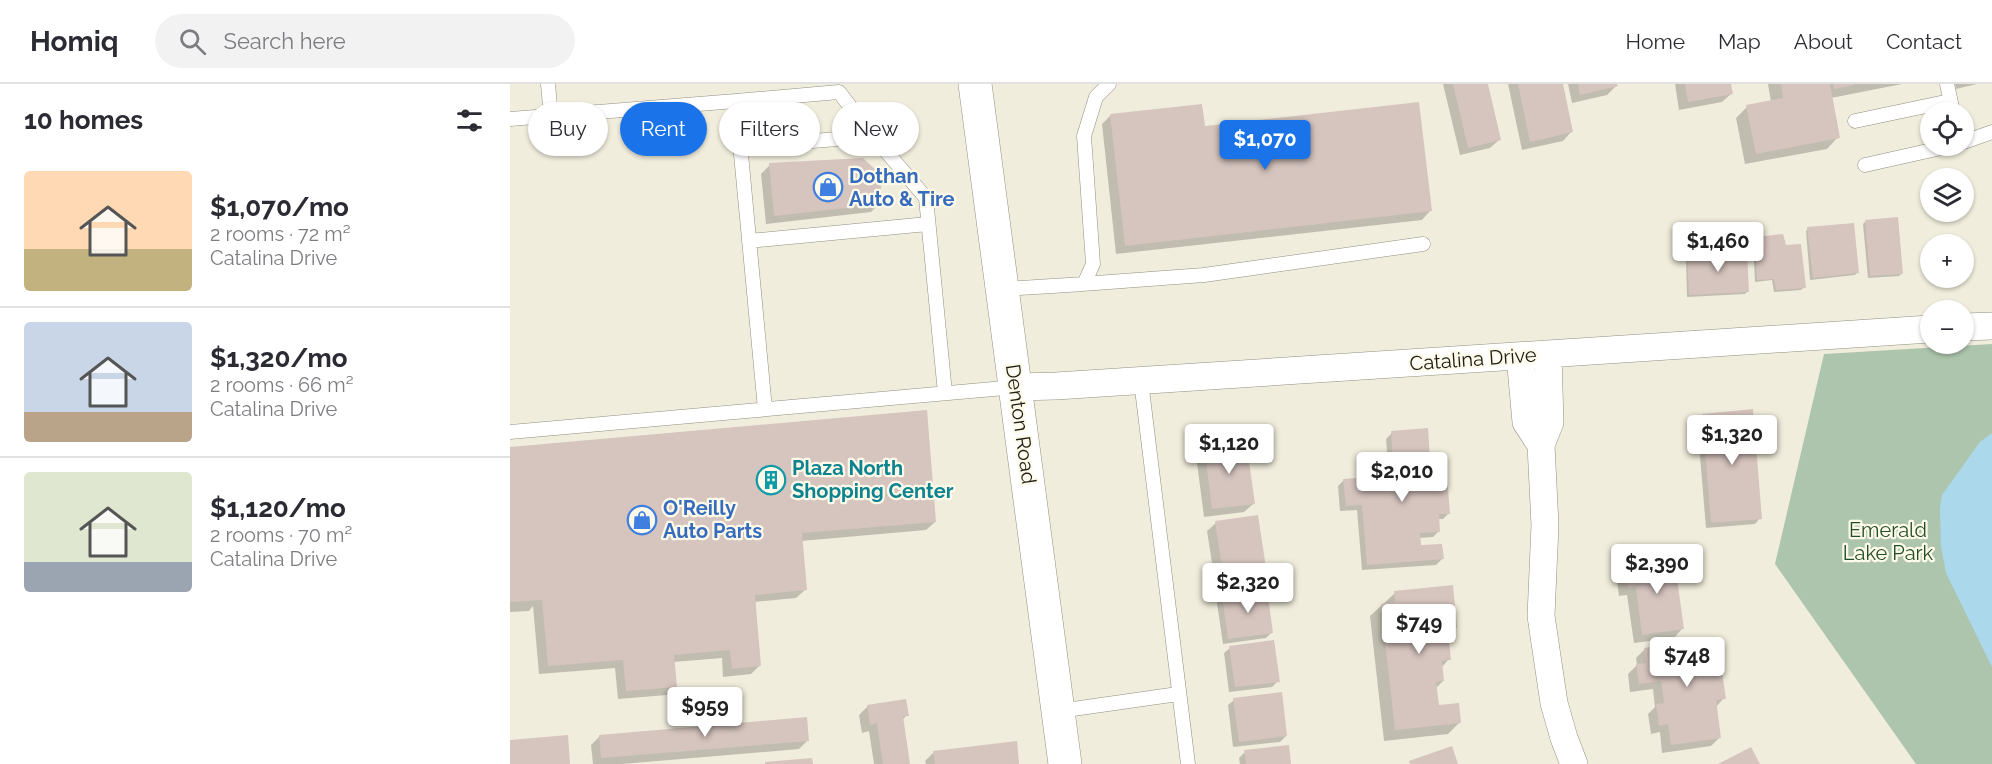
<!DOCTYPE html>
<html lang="en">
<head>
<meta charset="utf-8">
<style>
  body { margin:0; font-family:Raleway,sans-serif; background:#f2f2f3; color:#2b2b33; height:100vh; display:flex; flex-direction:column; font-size:22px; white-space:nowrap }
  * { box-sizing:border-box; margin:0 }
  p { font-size:20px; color:#7c7c81 }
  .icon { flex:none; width:33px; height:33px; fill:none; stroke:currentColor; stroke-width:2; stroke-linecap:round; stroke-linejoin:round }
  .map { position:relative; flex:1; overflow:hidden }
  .panel { display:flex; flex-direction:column; background:#fff; width:510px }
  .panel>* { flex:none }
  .hud { position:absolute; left:18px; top:18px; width:570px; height:54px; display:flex; gap:12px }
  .buttons { position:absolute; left:1410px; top:18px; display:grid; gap:12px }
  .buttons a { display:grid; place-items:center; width:54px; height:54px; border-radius:50%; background:#fff; box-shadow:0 2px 4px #0004; font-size:30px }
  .price { position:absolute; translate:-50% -51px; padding:0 14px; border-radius:6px; background:#fff; color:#222; font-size:20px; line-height:39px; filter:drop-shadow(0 2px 3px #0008) }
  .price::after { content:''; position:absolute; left:50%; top:36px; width:18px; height:14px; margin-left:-9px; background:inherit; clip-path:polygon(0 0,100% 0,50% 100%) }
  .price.on { background:#1a73e8; color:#fff }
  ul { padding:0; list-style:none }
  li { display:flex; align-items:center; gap:18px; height:150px; padding:0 24px }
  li+li { border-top:2px solid #e1e1e2 }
  li span { display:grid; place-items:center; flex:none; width:168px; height:120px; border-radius:6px; color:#555 }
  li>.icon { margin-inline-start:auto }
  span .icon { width:72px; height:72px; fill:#fffc; stroke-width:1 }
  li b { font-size:26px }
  h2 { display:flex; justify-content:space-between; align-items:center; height:72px; padding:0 24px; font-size:26px }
  .chip { padding:0 21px; border-radius:27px; background:#fff; box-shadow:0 2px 4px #0004; font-size:21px; line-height:54px }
  .chip.on { background:#1a73e8; color:#fff }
  header { display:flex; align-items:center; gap:36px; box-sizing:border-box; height:84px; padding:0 30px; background:#fff; border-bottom:2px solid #e1e1e2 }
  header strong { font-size:28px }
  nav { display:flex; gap:33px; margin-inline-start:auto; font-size:21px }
  .search { width:420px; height:54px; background:#f2f2f3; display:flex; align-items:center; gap:15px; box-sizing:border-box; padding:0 21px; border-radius:33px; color:#7c7c81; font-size:22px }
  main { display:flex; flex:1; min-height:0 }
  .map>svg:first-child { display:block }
</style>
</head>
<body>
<header>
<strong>Homiq</strong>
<div class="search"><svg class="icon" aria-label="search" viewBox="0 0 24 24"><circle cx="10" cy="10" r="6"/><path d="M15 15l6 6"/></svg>Search here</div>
<nav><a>Home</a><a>Map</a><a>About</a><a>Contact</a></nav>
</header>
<main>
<section class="panel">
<h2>10 homes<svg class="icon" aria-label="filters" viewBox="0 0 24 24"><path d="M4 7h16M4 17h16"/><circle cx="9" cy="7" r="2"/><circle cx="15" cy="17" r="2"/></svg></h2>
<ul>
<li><span style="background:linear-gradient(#ffd9b3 65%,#c2b280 0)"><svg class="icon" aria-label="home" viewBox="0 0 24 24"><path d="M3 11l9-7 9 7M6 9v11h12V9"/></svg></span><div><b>$1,070/mo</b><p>2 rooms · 72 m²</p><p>Catalina Drive</p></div></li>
<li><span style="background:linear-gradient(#c9d6e8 75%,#b9a48a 0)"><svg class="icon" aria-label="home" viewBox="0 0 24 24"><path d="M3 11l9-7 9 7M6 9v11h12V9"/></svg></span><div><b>$1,320/mo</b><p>2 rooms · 66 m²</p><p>Catalina Drive</p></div></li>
<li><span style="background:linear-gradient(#dfe7d0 75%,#9aa5b1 0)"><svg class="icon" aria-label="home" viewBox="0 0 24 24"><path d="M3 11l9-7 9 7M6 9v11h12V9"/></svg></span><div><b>$1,120/mo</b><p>2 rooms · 70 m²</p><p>Catalina Drive</p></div></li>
</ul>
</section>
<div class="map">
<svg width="1482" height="680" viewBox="0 0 1482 680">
  <rect width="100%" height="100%" fill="#f1eddc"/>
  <path fill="#adc5ad" d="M1482 260V680H1406L1265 480 1314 270Z"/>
  <path fill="#acd8eb" d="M1482 349V583L1436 489 1431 463 1430 424 1432 411 1470 358Z"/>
  <path fill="#0003" d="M933 0H976L989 56 980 64 950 71Z
    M998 0H1051L1061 48 1053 57 1012 66Z
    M1058 0H1106V2L1097 11 1062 19Z
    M1165 0H1220L1221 10 1212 18 1169 26Z
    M1258 0H1392L1321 14 1328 53 1317 65 1235 80 1226 34 1237 23 1261 18Z
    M1445 0H1467L1446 5Z
    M601 31 694 43 920 127 912 136 606 170 592 40Z
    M260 81 370 119 361 128 256 140 251 90Z
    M1355 138 1392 189 1389 192 1358 194 1353 140Z
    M1298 145 1348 188 1345 191 1300 196 1296 147Z
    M1245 154 1275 163 1294 203 1291 206 1264 208 1262 196 1245 198 1243 157Z
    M1178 171 1237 208 1235 210 1177 213 1176 174Z
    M1193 331 1250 434 1245 440 1196 444 1187 337Z
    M882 349 920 394 939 429 933 435H928L929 447 923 453 909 454 910 463 932 475 926 481 852 486 847 426 830 427 828 402 834 396 879 393 876 355Z
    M695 363 743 420 734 428 694 433 686 371Z
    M0 365 425 438 416 446 291 457 295 506 286 514 244 518 250 581 241 590 213 593 212 574 163 578 166 602 157 611 108 615 105 584 29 590 23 522 19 527 0 528Z
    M706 439 756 496 744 508 762 548 756 554 713 560 707 519 716 510 707 511 697 447Z
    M1115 481 1172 545 1164 554 1124 559 1117 511 1109 512 1106 490Z
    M885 509 946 543 935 555 922 556 939 575 931 584 933 597 926 604 928 623 949 639 938 650 874 657 860 532Z
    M720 564 768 597 762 603 719 608 714 569Z
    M1135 565 1214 614 1206 623 1210 653 1201 662 1152 669 1150 648 1141 650 1138 630 1145 623 1143 605 1120 608 1118 590 1127 581 1126 574Z
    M724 616 776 652 770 658 723 663 718 621Z
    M358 622 397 631 392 636 398 680H364L359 647 352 649 349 631Z
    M90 652 298 656 289 665 112 680H83L81 661Z
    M424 668 508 680H416L415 677Z
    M735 668 779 680H730L729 674Z"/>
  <path fill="#d6c4be" d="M943 0H978L991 56 958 64Z
    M1008 0H1053L1063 48 1020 58Z
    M1068 0H1107L1108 2 1070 11Z
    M1175 0H1221L1223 10 1178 18Z
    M1271 0H1320L1330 54 1246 70 1236 21 1273 14Z
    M1323 0H1344V1L1324 5Z
    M909 18 922 127 615 162 600 30 692 20 695 42Z
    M353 74 370 90 372 120 264 132 259 79Z
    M1388 133 1393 190 1360 192 1355 136Z
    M1344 139 1349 189 1303 194 1297 143Z
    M1273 150 1276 161 1291 160 1296 204 1266 206 1264 195 1247 196 1245 153Z
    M1237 167 1239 208 1179 211 1177 170Z
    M1243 325 1252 435 1201 439 1192 330Z
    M417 326 426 438 292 449 297 506 245 511 251 582 222 585 220 566 164 571 167 603 116 607 113 576 38 582 32 516 0 518V363Z
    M918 344 921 393 937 392 940 430H929L930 448 910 449 911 461 932 460 934 475 857 481 852 421 836 422 833 395 884 391 881 347Z
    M736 356 745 420 702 425 694 361Z
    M748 431 758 497 715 503 705 437Z
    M1164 473 1174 545 1132 551 1126 503 1118 504 1115 480Z
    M943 501 947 544 922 546 924 558 939 556 941 576 932 577 934 597 926 598 929 621 949 619 951 639 885 646 871 520 885 518 884 507Z
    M757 505 763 549 718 555 712 511Z
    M1207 554 1216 615 1206 616 1211 654 1161 661 1158 640 1149 642 1146 620 1154 619 1151 597 1129 600 1126 580 1136 579 1134 564Z
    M764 556 770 598 725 603 719 562Z
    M772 608 777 652 729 658 723 614Z
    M396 615 399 632H393L400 680H373L367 639 360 641 357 621Z
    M297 633 299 657 91 674 89 651Z
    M58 651 60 680H0V656Z
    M507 657 509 680H425L423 667Z
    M779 661 781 680H736L734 666Z
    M942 662 948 680H900L899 677Z
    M1241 663 1250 680H1208Z
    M302 674 303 680H255V678Z"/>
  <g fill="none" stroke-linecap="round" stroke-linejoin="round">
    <g stroke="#928f80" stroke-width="15">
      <path id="lane" d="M38 0 41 33
        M1437 0 1443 28
        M226 17 329 8 363 52 416 114 435 309
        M0 35 226 17 255 325
        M1345 37 1440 17
        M1454 58 1482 48
        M230 63 363 52
        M1355 81 1440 62
        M239 157 418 140
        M572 200 694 191 913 160
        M492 205 574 200 583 180 574 52 586 13 599 0
        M631 297 678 680
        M0 348 506 303
        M549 627 668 610"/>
    </g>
    <g stroke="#928f80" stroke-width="28">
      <path id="street" d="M1454 243 1482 242
        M1038 270 1040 338 1031 361 1035 441 1031 532 1044 619 1054 654 1064 680
        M1010 272 1016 338 1031 361
        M506 303 546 302 1420 245"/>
    </g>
    <g stroke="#928f80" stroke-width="34">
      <path id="secondary" d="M465 0 555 680"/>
    </g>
    <use href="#lane" stroke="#fff" stroke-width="14"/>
    <use href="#street" stroke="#fff" stroke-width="27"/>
    <use href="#secondary" stroke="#fff" stroke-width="33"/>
  </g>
  <defs>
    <g id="shop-ring" transform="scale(1.5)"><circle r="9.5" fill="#fefaea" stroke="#3f7fe0" stroke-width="1.5"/><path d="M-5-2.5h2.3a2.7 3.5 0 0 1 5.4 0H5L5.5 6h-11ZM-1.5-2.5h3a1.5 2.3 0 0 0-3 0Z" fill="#3f7fe0"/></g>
    <g id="building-ring" transform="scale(1.5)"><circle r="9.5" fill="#fefaea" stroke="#0f9aa8" stroke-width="1.5"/><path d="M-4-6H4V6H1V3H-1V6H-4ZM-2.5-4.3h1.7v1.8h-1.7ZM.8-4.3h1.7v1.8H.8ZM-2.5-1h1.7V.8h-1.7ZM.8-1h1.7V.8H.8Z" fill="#0f9aa8"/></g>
  </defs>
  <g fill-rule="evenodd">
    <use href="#shop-ring" x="318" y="103"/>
    <use href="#building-ring" x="261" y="396"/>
    <use href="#shop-ring" x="132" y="436"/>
  </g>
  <g text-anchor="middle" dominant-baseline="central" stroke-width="4.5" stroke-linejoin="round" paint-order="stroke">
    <g font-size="20" font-weight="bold" fill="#366cbe" stroke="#fefaea" text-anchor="start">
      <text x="339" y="92">Dothan<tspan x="339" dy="23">Auto &amp; Tire</tspan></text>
      <text x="153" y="424">O'Reilly<tspan x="153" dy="23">Auto Parts</tspan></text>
    </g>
    <g font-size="20" fill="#1d1c16" stroke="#fefaea">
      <text transform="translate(963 275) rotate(-4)">Catalina Drive</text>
      <text transform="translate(511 340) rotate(82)">Denton Road</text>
    </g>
    <g font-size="20" font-weight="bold" fill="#0d838f" stroke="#fefaea" text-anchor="start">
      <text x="282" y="384">Plaza North<tspan x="282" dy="23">Shopping Center</tspan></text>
    </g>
    <g font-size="20" fill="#214e25" stroke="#fefaea">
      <text x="1378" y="446">Emerald<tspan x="1378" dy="23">Lake Park</tspan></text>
    </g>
  </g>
</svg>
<div class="buttons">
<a><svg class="icon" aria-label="locate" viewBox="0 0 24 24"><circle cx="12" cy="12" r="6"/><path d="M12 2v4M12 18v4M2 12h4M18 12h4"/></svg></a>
<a><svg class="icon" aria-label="layers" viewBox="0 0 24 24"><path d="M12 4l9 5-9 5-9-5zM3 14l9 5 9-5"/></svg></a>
<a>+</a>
<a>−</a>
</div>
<b class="price on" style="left:755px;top:87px">$1,070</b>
<b class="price" style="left:1208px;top:189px">$1,460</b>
<b class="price" style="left:1222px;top:382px">$1,320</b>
<b class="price" style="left:719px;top:391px">$1,120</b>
<b class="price" style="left:892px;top:419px">$2,010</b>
<b class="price" style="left:1147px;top:511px">$2,390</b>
<b class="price" style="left:738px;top:530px">$2,320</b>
<b class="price" style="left:909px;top:571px">$749</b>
<b class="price" style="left:1177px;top:604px">$748</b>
<b class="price" style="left:195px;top:654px">$959</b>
<div class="hud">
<a class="chip">Buy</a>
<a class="chip on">Rent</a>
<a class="chip">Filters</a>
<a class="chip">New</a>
</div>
</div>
</main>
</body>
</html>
